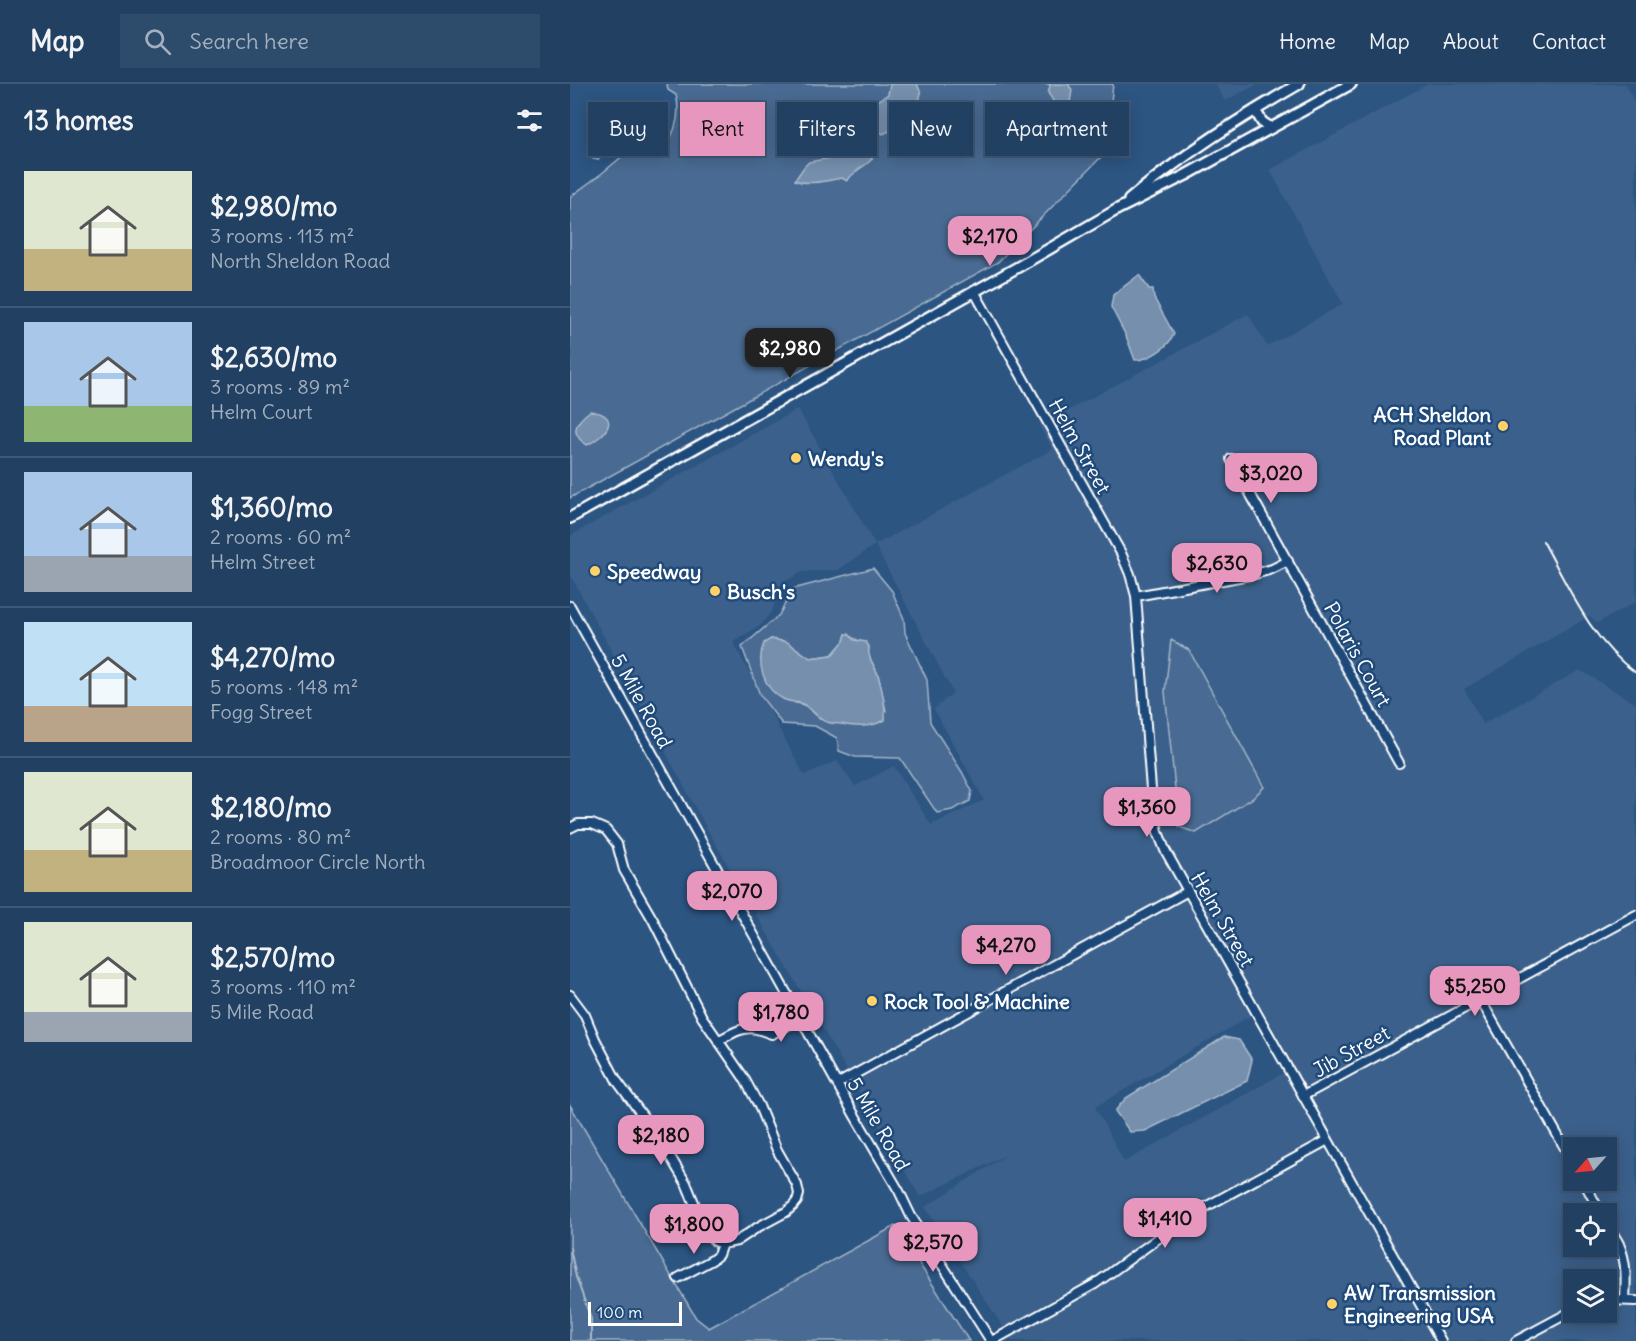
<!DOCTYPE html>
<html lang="en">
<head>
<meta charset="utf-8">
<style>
  body { margin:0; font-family:Delius,sans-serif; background:#2d4b6b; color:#f1f3f6; height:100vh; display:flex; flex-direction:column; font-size:22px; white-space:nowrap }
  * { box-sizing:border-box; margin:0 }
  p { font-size:20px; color:#a2afbe }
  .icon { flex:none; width:33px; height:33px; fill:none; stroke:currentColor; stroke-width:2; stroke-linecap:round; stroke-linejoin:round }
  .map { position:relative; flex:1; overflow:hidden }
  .side { display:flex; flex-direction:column; background:#214062; width:570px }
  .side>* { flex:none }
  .guide { position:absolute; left:18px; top:18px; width:570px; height:54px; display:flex; gap:12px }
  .needle { width:39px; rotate:243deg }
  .buttons { position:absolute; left:993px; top:1053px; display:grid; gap:12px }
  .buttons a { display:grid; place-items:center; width:54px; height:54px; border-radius:0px; background:#214062; box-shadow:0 3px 15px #0003,0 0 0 2px #3e5977; font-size:30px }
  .scale { position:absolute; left:18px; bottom:15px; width:94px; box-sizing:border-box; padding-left:6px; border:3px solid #fff; border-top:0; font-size:16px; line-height:21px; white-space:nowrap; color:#fff; -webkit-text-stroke:4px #1f4a7a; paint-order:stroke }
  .price { position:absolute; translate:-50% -51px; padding:0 14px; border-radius:12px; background:#e797bd; color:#111; font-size:20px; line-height:39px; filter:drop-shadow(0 2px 3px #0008) }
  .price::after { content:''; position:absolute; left:50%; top:36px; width:18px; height:14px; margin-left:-9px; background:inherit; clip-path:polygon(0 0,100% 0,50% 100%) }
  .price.current { background:#222; color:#fff }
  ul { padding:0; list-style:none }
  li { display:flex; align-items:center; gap:18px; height:150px; padding:0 24px }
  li+li { border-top:2px solid #3e5977 }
  li span { display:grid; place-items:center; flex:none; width:168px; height:120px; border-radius:0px; color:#555 }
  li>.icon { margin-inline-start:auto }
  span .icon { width:72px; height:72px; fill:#fffc; stroke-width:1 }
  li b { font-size:26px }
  h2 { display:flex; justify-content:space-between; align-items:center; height:72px; padding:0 24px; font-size:26px }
  .tag { padding:0 21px; border-radius:0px; background:#214062; box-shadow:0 3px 15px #0003,0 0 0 2px #3e5977; font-size:21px; line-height:54px }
  .tag.current { background:#e797bd; color:#111 }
  header { display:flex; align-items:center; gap:36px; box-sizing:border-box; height:84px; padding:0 30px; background:#214062; border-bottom:2px solid #3e5977 }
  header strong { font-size:28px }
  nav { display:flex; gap:33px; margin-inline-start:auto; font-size:21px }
  .search { width:420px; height:54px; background:#2d4b6b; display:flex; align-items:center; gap:15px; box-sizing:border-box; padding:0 21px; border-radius:0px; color:#a2afbe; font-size:22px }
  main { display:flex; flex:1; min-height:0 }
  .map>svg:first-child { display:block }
</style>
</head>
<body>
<header>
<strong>Map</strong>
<div class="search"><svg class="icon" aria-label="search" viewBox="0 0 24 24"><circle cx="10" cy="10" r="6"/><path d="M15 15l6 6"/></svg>Search here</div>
<nav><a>Home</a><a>Map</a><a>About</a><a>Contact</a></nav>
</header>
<main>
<section class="side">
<h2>13 homes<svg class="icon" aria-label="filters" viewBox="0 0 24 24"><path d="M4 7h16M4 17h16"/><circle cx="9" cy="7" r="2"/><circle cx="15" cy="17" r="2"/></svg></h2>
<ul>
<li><span style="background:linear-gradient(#dfe7d0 65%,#c2b280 0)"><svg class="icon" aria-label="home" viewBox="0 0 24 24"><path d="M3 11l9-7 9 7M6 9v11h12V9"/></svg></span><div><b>$2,980/mo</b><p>3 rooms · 113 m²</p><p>North Sheldon Road</p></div></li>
<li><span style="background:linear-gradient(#a9c7e8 70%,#8fb573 0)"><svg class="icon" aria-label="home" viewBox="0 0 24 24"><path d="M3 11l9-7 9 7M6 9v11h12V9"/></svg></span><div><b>$2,630/mo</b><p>3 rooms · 89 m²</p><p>Helm Court</p></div></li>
<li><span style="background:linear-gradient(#a9c7e8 70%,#9aa5b1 0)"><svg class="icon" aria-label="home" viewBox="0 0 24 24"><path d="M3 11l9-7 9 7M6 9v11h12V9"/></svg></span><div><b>$1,360/mo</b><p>2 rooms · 60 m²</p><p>Helm Street</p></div></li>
<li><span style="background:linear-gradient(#bfe0f5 70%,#b9a48a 0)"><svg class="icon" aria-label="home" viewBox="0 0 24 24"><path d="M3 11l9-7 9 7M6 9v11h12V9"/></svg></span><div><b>$4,270/mo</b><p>5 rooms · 148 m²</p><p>Fogg Street</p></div></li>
<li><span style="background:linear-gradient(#dfe7d0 65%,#c2b280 0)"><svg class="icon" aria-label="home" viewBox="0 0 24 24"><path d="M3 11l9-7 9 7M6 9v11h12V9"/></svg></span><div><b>$2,180/mo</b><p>2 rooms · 80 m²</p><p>Broadmoor Circle North</p></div></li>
<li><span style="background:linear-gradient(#dfe7d0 75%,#9aa5b1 0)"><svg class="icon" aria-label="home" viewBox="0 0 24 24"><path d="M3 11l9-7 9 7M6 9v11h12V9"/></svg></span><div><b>$2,570/mo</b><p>3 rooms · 110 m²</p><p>5 Mile Road</p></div></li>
</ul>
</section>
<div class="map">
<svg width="1066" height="1257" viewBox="0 0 1066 1257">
  <rect width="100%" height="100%" fill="#2c5582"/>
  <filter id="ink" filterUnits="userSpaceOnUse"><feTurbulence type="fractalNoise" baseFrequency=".0167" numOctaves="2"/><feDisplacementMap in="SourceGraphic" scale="12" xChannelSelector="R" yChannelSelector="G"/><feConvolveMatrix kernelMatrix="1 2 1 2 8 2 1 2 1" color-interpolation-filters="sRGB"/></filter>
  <g filter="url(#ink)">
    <path fill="#3b618b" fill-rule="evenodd" d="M645 0H688L655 17Z
      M858 0H1055L1066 20V518L1027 539 1020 532 894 605 913 640 1010 586 1066 620V1257H442L355 1123 438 1070 350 1113 137 745 0 490V452L228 325 305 461 483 365 469 342 678 230 697 262 773 220 700 86ZM305 461 383 609 364 625 414 716 361 741 324 682 285 702 267 677 234 691 163 558 191 541 202 527 212 499 232 488 268 486ZM692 925 724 983 554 1078 525 1023ZM1004 1064H1036V1096H1004ZM1004 1130H1036V1162H1004ZM1004 1196H1036V1228H1004Z"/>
    <path fill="#486b92" stroke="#a4b5c8" stroke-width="1.5" fill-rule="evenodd" d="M97 0H543L535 69 428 178 0 414V113L31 90 54 71 72 64 84 68 94 65C105 49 111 30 106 11L98 6Z
      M35 53H40L42 55 43 60 28 76 23 75C19 70 19 63 21 57Z
      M303 484 322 507 334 535 335 549 357 596 360 638 392 688 402 707 400 717 382 726 367 729 330 674 285 673 269 667 267 654 245 642 212 640 190 611 172 563 209 531 223 505ZM276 550C284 556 292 556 299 563L298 570 308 590 316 627C300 631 268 644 254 637 243 631 238 619 225 619L201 555 217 558 240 574 262 571 274 557Z
      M601 556 619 566 694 703 683 714 626 749 609 743 595 608Z
      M0 1021 126 1234 139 1244 325 1142 399 1257H0Z"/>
    <path fill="#748fad" stroke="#acbcce" stroke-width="1.5" d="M320 0H347L351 9 349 17 343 32 340 36 332 38 326 44 313 50 304 44 305 38 298 33 297 29 302 21 318 10Z
      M479 0H498L502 6 498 31 503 47 502 54 499 58 495 60 487 56 484 48 481 46 478 35 487 27C487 23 481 13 478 9L480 2Z
      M293 50C299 54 300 57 302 63 307 76 297 79 288 86 284 89 280 93 277 97L272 94C259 96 238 102 225 96L234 83 239 78 266 73 273 69 290 52Z
      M569 191 579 205H583L584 214 604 250C599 263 579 276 565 276L556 252 541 223 543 211Z
      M20 327C53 331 36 352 17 361 14 359 11 357 9 354 0 344 12 333 20 327Z
      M276 550H279L284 556 296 558 299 563C297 573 304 581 308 591 312 605 316 621 315 636 300 644 287 643 271 640 265 639 258 640 253 636 246 632 239 622 231 619 225 618 219 618 213 615 193 605 186 578 194 559L201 555 217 558 240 574 262 571 274 557Z
      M654 953 669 956 682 976 677 997 575 1047 560 1048 545 1027 556 1014Z"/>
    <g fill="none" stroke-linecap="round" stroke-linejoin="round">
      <path stroke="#acbcce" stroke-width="2" d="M0 1164 6 1193 21 1235V1257"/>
      <g stroke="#fff" stroke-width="12">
        <path id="minor" d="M404 207 551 469 560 490 566 512 582 718 588 748 595 766 871 1257
          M661 375 829 679
          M566 512 685 490 702 485 718 477
          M0 522 285 1032 329 1107 341 1132 421 1257
          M0 744 8 740H22L36 746 47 760 54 786 83 836 132 933 174 994 189 1022 207 1066 227 1101 229 1110 227 1117 223 1122 216 1128 188 1143 167 1157 152 1160 145 1157 136 1148 116 1099 89 1054 47 997 25 955 15 931 0 911
          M910 915 1004 1080
          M187 945 224 922
          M148 957C161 950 172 942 187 945 192 946 197 949 202 950L230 934
          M267 1000 618 807
          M733 1012 1066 831
          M1013 1096 1031 1130
          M1036 1139C1040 1146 1045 1152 1049 1160 1057 1178 1056 1197 1055 1216
          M108 1194 142 1176 148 1171 152 1160
          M1036 1216 1066 1217
          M422 1257 525 1200 619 1132 758 1056
          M946 1257 1004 1226"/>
      </g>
      <g stroke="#fff" stroke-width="14">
        <path id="major" d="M685 26 692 38 701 44
          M559 116C611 71 670 34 729 0
          M0 434 448 183 548 125 616 91 781 0"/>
      </g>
      <use href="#minor" stroke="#1f4a7a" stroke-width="8"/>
      <use href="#major" stroke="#1f4a7a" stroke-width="9"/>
      <path stroke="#fff" stroke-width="2" d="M973 457C999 504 1021 557 1066 589"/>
    </g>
  </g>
  <g fill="#ffd166" stroke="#1f4a7a" stroke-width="2">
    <circle cx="933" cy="342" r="6"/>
    <circle cx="226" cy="374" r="6"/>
    <circle cx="25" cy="487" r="6"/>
    <circle cx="145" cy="507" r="6"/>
    <circle cx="302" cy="917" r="6"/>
    <circle cx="762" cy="1220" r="6"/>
  </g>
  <g text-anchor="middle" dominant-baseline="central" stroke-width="5" stroke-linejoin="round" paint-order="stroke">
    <g font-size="20" font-weight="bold" fill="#fff" stroke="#1f4a7a" text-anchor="start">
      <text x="921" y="330" text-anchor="end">ACH Sheldon<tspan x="921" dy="23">Road Plant</tspan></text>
      <text x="238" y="374">Wendy's</text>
      <text x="37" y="487">Speedway</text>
      <text x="157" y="507">Busch's</text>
      <text x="314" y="917">Rock Tool &amp; Machine</text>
      <text x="774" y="1208">AW Transmission<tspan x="774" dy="23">Engineering USA</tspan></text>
    </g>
    <g font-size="20" fill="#fff" stroke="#1f4a7a">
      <text transform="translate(510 362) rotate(61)">Helm Street</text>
      <text transform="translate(788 570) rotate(61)">Polaris Court</text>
      <text transform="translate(72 617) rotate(61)">5 Mile Road</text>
      <text transform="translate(653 835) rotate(60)">Helm Street</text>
      <text transform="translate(781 967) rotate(-29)">Jib Street</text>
      <text transform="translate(309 1040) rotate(60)">5 Mile Road</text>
    </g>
  </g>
</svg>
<div class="buttons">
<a><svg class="needle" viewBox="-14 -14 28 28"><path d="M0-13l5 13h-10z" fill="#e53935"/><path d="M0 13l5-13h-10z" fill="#a2afbe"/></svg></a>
<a><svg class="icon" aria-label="locate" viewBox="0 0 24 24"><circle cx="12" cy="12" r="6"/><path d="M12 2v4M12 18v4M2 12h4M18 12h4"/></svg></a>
<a><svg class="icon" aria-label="layers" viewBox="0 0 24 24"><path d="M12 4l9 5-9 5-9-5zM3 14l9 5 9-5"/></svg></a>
</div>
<div class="scale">100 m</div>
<b class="price" style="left:420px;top:183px">$2,170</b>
<b class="price current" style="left:220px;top:295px">$2,980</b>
<b class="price" style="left:701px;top:420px">$3,020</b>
<b class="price" style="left:647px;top:510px">$2,630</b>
<b class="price" style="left:577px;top:754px">$1,360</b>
<b class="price" style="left:162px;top:838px">$2,070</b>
<b class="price" style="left:436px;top:892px">$4,270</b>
<b class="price" style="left:905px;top:933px">$5,250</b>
<b class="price" style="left:211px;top:959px">$1,780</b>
<b class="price" style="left:91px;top:1082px">$2,180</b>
<b class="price" style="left:595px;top:1165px">$1,410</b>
<b class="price" style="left:124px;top:1171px">$1,800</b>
<b class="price" style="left:363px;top:1189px">$2,570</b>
<div class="guide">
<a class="tag">Buy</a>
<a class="tag current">Rent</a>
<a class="tag">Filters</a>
<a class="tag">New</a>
<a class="tag">Apartment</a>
</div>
</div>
</main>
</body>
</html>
